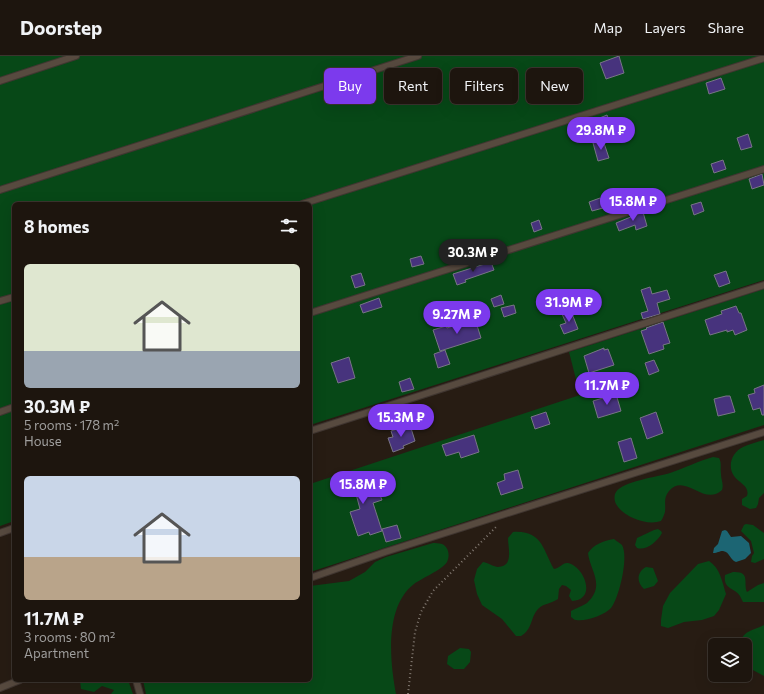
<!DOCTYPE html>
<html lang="en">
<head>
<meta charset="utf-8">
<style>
  body { margin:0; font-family:Commissioner,sans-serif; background:#251e17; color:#f1f3f6; height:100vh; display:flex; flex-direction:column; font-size:15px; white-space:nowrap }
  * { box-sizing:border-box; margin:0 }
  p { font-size:13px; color:#a09f9e }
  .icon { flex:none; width:22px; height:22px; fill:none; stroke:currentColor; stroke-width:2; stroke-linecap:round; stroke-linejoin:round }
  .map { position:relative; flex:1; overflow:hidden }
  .panel { position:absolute; left:12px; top:146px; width:300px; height:480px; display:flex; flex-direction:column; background:#1d150e; border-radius:6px; box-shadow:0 4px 16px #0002,0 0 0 1px #3b342e }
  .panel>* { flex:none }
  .hud { position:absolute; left:324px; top:12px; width:380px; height:36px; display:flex; gap:8px }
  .tools { position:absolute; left:708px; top:582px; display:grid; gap:8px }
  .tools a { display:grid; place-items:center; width:44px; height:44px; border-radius:6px; background:#1d150e; box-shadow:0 4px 16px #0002,0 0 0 1px #3b342e; font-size:20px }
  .price { position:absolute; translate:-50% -34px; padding:0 9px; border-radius:14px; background:#7c3aed; color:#fff; font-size:13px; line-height:26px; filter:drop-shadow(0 1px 2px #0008) }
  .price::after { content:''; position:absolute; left:50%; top:24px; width:12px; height:9px; margin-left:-6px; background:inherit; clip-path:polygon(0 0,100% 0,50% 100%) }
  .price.active { background:#222; color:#fff }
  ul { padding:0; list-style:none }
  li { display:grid; align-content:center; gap:8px; height:212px; padding:0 12px }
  li span { display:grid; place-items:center; height:124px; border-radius:6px; color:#555 }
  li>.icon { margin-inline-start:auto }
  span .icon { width:72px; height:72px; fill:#fffc; stroke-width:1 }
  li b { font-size:17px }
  h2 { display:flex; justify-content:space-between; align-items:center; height:48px; padding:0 12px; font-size:17px }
  .chip { padding:0 14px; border-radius:6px; background:#1d150e; box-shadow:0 4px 16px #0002,0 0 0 1px #3b342e; font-size:14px; line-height:36px }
  .chip.active { background:#7c3aed; color:#fff }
  header { display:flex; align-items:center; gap:24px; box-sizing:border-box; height:56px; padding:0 20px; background:#1d150e; border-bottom:1px solid #3b342e }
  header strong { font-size:19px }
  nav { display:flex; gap:22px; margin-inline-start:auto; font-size:14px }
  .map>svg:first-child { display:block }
</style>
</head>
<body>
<header>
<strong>Doorstep</strong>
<nav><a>Map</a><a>Layers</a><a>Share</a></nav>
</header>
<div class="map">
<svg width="764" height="638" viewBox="0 0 764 638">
  <rect width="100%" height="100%" fill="#271c13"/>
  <path fill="#074817" d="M0 0H764V224L310 369V148H14V465L0 470Z
    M764 233V369L310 516V428L580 339 569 296Z
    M764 384V437L759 442 758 448 756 452 750 453 742 449V443L747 440C750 430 739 427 734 420 727 410 732 396 743 391 749 388 757 386 764 384Z
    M713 401 719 402C722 408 720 411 721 418 721 424 724 428 722 434 704 451 685 416 669 435 663 442 666 448 665 456 664 459 663 462 661 465 647 470 623 461 616 448 614 444 614 439 616 436 623 425 658 421 670 417 685 412 698 405 713 401Z
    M746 468 753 469 764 477V503L755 507 751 506 752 500 754 497 751 485 741 475 744 469Z
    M658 473 661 475 662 477C657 486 646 495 637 492L635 489 637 482 654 474Z
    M513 476C543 474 543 495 554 513 560 512 563 506 568 507 585 511 597 544 572 545L569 540 571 534 566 530 562 529 559 533 558 543C551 548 544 547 538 553 530 562 533 573 521 580H516L502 563 482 549 477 538 474 524 477 513 483 506C489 507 494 511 498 511 514 511 508 492 508 482Z
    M614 483C616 485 620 487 622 489 629 501 619 542 611 552 605 559 585 566 576 564 574 564 573 562 571 561V555C576 552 583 550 587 547 606 529 590 515 588 497 594 488 603 485 614 483Z
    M433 487C435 487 439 487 442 488 449 491 450 500 447 506 442 514 422 522 414 528 384 551 390 606 396 638H146L143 624H310V530L349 525 365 516 375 506 386 501Z
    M709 505C720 512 722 525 726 538L719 554 714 560 702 564 684 566 668 572 661 570V564L663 550 670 537 698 508Z
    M646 511 653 512 658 525 654 530 644 533C636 526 637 516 646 511Z
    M733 516C751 515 743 527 747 536L758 529 764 527V546H743C742 544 741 542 740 540 734 531 723 534 725 519Z
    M764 569V620L749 612 745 608V589H740C742 574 753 575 764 569Z
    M460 592 469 593 471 596 470 606 464 613H454L447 608 448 600Z
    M80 624H128L133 638H111L114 634 102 630 94 636 81 633Z"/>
  <path fill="#1c6573" d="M725 474 727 475 731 481 741 480 749 487 751 497 745 503 736 506C730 504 730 496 723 495 719 495 718 497 713 497L714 492 718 488 722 475Z"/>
  <path fill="#47337d" stroke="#787586" d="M619 0 624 17 606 23 600 7Z
    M721 22 725 33 709 38 706 27Z
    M607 59 611 69 609 70 612 80 603 82 597 63Z
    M748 78 752 91 741 94 737 82Z
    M603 84 609 102 598 105 593 87Z
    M723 104 726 113 714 117 711 108Z
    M762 118 764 129 752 133 749 123Z
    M600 142 603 152 592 155 589 146Z
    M701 146 704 155 694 159 691 149Z
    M643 156 647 170 636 174 635 169 619 175 616 167Z
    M539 164 542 173 534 176 531 167Z
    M421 200 424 208 412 211 410 203Z
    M491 206 494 214 465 224 466 226 457 229 453 218Z
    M726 215 730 227 719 231 714 219Z
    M361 217 365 229 355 232 351 220Z
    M650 231 652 238 667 234 670 243 657 247 660 258 643 263 641 257 648 255 641 234Z
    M501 239 504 248 494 251 491 243Z
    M379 242 382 251 363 257 360 249Z
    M514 249 516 257 504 261 501 252Z
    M736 250 739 257H741L747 274 735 279 733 274 727 276V274L710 279 705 264 722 258 721 255Z
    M571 255 578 273 564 278 560 269 566 267 562 258Z
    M475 263 481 282 440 295 433 274 446 270 447 272Z
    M663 266 670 287 663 289 664 293 649 298 641 275 647 273 646 272Z
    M604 292V294L608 293 614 309 589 317 584 300Z
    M445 294 450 308 438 312 434 298Z
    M349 301 355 322 338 327 331 307Z
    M654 304 659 315 649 319 645 307Z
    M410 322 414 333 402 336 399 326Z
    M764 329V359H762L760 352 753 354 748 339 755 337 754 333Z
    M616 338 621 355 598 362 593 345Z
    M726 340H730L735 356 718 360 714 343Z
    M546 356 550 368 535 373 531 361Z
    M656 356 663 377 647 383 640 362Z
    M410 369 415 385 403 390 404 392 393 396 388 382 393 381 391 375Z
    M474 379 479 396 461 402 459 396 446 400 442 389Z
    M631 382 637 402 624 406 618 386Z
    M518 414 523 432 501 439 497 427 505 424 504 418Z
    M364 419 370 437 378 434 382 444 373 447 382 475 370 479 369 476 358 480 350 456 360 453 355 434 339 439 335 428Z
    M397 469 401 482 386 486 382 473Z"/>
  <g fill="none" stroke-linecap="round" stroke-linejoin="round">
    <g stroke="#403631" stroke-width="8">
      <path id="service" d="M0 25 76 0
        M0 134 418 0
        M302 148 764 2
        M0 245 14 241
        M310 257 764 113
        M0 356 14 351
        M310 375 764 229
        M0 477 14 472
        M310 522 385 496 764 376
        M136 624 140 638
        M0 632 20 624"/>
    </g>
    <path stroke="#847b73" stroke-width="2" stroke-dasharray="1 3" stroke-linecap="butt" d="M408 638 415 576 421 556 433 535 497 470"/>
    <use href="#service" stroke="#574a3f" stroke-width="6"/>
  </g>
</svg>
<div class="tools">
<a><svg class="icon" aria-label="layers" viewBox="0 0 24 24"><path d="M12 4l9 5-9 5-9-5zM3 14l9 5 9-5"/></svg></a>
</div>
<b class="price" style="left:601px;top:95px">29.8M ₽</b>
<b class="price" style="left:633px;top:166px">15.8M ₽</b>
<b class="price active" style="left:473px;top:217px">30.3M ₽</b>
<b class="price" style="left:569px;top:267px">31.9M ₽</b>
<b class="price" style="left:457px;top:279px">9.27M ₽</b>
<b class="price" style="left:607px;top:350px">11.7M ₽</b>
<b class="price" style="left:401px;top:382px">15.3M ₽</b>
<b class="price" style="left:363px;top:449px">15.8M ₽</b>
<div class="hud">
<a class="chip active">Buy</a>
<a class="chip">Rent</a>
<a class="chip">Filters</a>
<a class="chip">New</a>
</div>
<section class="panel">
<h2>8 homes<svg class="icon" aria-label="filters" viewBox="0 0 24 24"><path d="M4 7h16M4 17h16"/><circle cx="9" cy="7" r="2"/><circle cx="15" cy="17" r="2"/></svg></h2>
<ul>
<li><span style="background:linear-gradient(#dfe7d0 70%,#9aa5b1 0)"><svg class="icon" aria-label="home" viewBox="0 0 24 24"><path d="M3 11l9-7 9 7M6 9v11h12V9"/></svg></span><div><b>30.3M ₽</b><p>5 rooms · 178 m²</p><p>House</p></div></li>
<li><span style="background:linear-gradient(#c9d6e8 65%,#b9a48a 0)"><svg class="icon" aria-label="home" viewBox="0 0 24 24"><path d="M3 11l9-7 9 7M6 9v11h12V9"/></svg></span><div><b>11.7M ₽</b><p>3 rooms · 80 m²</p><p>Apartment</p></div></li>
</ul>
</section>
</div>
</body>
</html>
